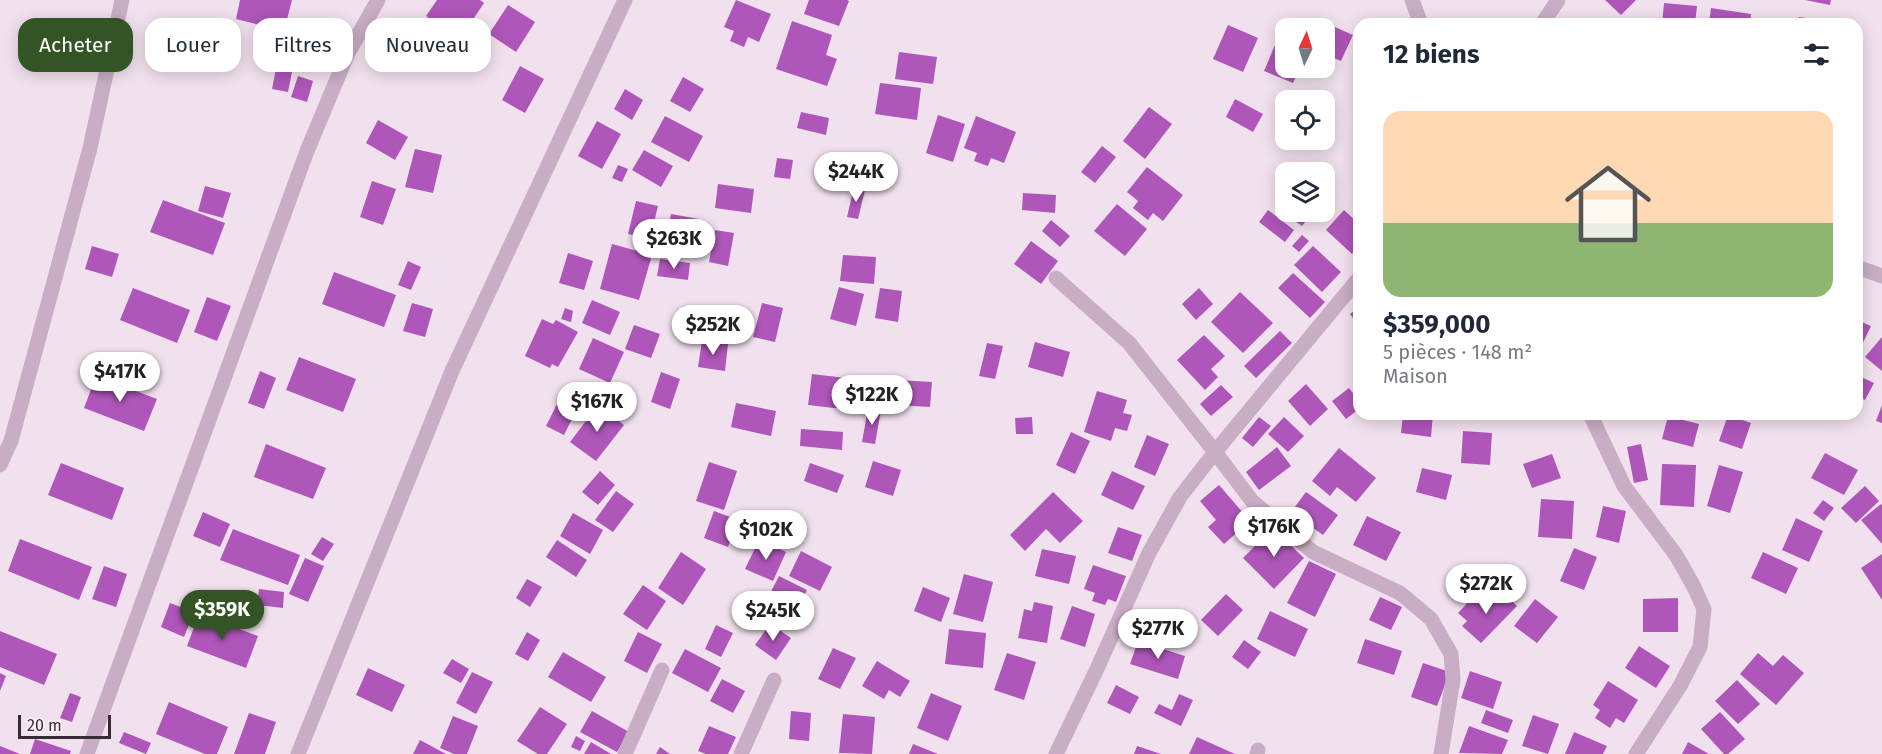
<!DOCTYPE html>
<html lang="fr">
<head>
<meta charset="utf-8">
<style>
  body { margin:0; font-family:"Fira Sans",sans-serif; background:#f2f2f3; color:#1f2937; height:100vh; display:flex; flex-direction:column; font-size:22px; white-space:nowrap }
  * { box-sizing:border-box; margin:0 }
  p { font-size:20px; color:#747a83 }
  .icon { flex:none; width:33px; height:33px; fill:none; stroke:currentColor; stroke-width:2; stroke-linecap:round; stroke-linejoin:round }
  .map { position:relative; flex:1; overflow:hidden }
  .side { position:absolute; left:1353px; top:18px; width:510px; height:402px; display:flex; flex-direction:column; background:#fff; border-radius:18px; box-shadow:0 3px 15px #0003 }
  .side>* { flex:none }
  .top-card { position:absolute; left:18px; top:18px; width:570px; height:54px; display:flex; gap:12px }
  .needle { width:39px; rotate:4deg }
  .fabs { position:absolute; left:1275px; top:18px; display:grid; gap:12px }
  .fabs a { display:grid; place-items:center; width:60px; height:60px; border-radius:12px; background:#fff; box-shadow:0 3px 15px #0003; font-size:30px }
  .scale { position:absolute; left:18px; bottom:15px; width:93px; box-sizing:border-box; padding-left:6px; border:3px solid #372b37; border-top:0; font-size:16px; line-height:21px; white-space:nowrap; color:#372b37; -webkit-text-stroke:4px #f9edf6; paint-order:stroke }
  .price { position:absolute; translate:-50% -51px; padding:0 14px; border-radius:21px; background:#fff; color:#222; font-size:20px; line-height:39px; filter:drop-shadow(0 2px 3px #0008) }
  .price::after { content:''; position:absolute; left:50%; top:36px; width:18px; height:14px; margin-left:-9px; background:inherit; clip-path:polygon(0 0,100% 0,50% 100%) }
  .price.on { background:#335425; color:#fff }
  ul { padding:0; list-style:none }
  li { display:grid; align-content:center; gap:12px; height:318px; padding:0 30px }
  li span { display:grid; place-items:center; height:186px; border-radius:18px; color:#555 }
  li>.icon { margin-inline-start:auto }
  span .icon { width:108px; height:108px; fill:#fffc; stroke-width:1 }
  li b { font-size:26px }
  h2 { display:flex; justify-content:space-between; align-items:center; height:72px; padding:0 30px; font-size:26px }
  .chip { padding:0 21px; border-radius:18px; background:#fff; box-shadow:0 3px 15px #0003; font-size:21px; line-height:54px }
  .chip.on { background:#335425; color:#fff }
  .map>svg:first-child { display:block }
</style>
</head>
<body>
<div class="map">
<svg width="1882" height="754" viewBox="0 0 1882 754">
  <rect width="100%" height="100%" fill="#f1e1ee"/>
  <path fill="#ae56b9" d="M240 0H292L284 31 236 19Z
    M437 0H480L484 3 464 33 448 22 443 28 426 16Z
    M736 0 771 14 759 42 748 37 744 47 730 41 734 31 724 27Z
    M809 0H847L849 1 839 26 804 14Z
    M1605 0H1636L1621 15Z
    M1805 0H1831L1830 5Z
    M1664 3 1697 6 1695 24H1662Z
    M508 5 535 22 516 52 489 34Z
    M1711 8 1751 14 1750 24H1709Z
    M1799 17 1828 21 1827 24H1797Z
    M1317 19 1353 35 1341 61 1324 54V28H1313Z
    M792 21 832 35 826 55 837 59 827 86 776 69Z
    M1228 25 1258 38 1243 72 1213 59Z
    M1277 40 1286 44V68H1300L1293 83 1264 71Z
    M899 52 937 57 933 84 895 79Z
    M520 66 544 79 525 113 502 100Z
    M276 69 292 72 288 92 272 89Z
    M298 76 313 81 307 102 291 97Z
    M683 77 704 89 690 112 670 101Z
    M880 83 921 88 917 120 875 114Z
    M625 89 643 100 632 120 614 109Z
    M1235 99 1263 114 1253 132 1226 117Z
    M1149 107 1172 124 1145 159 1123 141Z
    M801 112 829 118 826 135 797 128Z
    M938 115 965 124 953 162 926 153Z
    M665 116 703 136 689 162 651 142Z
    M976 116 1016 132 1004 163 991 158 988 166 974 161 977 153 964 148Z
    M378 120 408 137 395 160 366 143Z
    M597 121 621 134 602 169 578 156Z
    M1102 146 1116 157 1095 183 1081 172Z
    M415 149 442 155 433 193 405 187Z
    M644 150 673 166 661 187 632 170Z
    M777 158 793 160 790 179 774 177Z
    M618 165 628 169 622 182 612 178Z
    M1147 167 1183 195 1163 221 1153 213 1148 220 1133 208 1138 201 1127 192Z
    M372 181 396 189 383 225 360 217Z
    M718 184 754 189 751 213 715 208Z
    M205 186 231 193 223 218 198 211Z
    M854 187 865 190 858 219 847 217Z
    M1023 193 1056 195 1055 213 1022 210Z
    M163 200 225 223 213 255 150 232Z
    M636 201 658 206 650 239 628 234Z
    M1117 204 1147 229 1125 256 1094 231Z
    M1286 208V212H1313L1302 226 1282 212Z
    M1268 210 1294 230 1285 242 1259 222Z
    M1344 210 1359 224V246L1352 254 1326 230Z
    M671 214 699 219 696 235 668 230Z
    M1051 220 1070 236 1060 247 1042 231Z
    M715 230 734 233 728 266 709 262Z
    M1302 235 1309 241 1299 252 1292 246Z
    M1031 241 1058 261 1041 284 1014 264Z
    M612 244 652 255 639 300 600 289Z
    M92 246 119 254 112 277 85 269Z
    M1313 246 1341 272 1322 292 1294 265Z
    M568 253 593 261 584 290 559 283Z
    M843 255 876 257 874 284 840 281Z
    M660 259 690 263 688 280 657 276Z
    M408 261 421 267 411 290 398 285Z
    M334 272 396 295 384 327 322 304Z
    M1293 273 1325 302 1310 318 1278 288Z
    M839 287 864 294 856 326 830 319Z
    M133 288 190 310 177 343 120 320Z
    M880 288 902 291 898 322 875 318Z
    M1199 288 1213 304 1196 320 1182 304Z
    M1240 292 1273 323 1243 353 1211 322Z
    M207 297 231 306 217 341 194 332Z
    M592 300 620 312 610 335 582 323Z
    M412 303 433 309 425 337 403 331Z
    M762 303 783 308 775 342 753 337Z
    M1359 307V326L1350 314Z
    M565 308 573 311 571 322 561 319Z
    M542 319 553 324 556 320 578 332 558 367 552 364 550 368 525 356Z
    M1857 320 1871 326 1857 355Z
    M634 325 660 334 651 358 625 349Z
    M1280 331 1292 343 1256 378 1244 366Z
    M1204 335 1225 356 1211 369 1218 377 1205 390 1177 360Z
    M1882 337V371L1865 357Z
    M593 338 624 352 610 383 579 369Z
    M702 341 728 344 725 371 698 367Z
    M1035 342 1070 352 1063 377 1028 367Z
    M987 343 1003 346 995 379 979 376Z
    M299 357 356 379 343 412 286 390Z
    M260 371 276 378 264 409 248 403Z
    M661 372 680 379 670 409 651 402Z
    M812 374 855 379 851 410 808 405Z
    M1857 375 1874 383 1865 400 1857 396Z
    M96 376 157 399 144 431 84 408Z
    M881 379 932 382 930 407 880 404Z
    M1306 384 1328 409 1310 426 1288 401Z
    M1221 385 1233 397 1211 416 1200 404Z
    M1349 388 1359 401V409L1346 419 1332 401Z
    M1097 391 1127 400 1123 413 1132 415 1127 431 1115 428 1111 441 1084 432Z
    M562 394 580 403 564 435 546 426Z
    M736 403 776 411 771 436 731 427Z
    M598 405 624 425 596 461 570 442Z
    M1882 405V423L1876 421Z
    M868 408 881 410 875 444 862 442Z
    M1403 414H1433L1431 437 1401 433Z
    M1728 415 1751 423 1742 449 1719 441Z
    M1668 416 1699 424 1693 447 1662 439Z
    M1032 417 1033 434H1016L1015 418Z
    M1259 417 1271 426 1253 447 1242 438Z
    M1284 417 1304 436 1288 452 1268 434Z
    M801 429 843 432 842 450 800 446Z
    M1463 431 1492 433 1490 465 1461 463Z
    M1071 432 1090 441 1075 474 1056 465Z
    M1147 435 1169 444 1155 476 1134 467Z
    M266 444 326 468 313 499 254 477Z
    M1641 444 1648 480 1634 483 1627 447Z
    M1277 447 1291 466 1259 490 1246 472Z
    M1339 448 1376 478 1356 502 1337 487 1330 496 1312 481Z
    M1825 453 1858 470 1844 495 1811 478Z
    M1552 454 1561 478 1532 488 1523 464Z
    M873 461 901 470 893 496 865 487Z
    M709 462 737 471 724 510 696 501Z
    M61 463 124 488 112 520 48 495Z
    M810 463 844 475 837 493 804 481Z
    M1662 464 1696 465 1694 507 1660 505Z
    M1719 465 1743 472 1730 513 1707 506Z
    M1422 468 1452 475 1446 500 1416 492Z
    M600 471 615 485 598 505 582 492Z
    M1112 471 1145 486 1133 510 1101 495Z
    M1219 485 1250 521 1224 544 1208 527 1216 520 1200 501Z
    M1865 486 1879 501 1856 523 1841 508Z
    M616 491 634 504 613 532 595 520Z
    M1053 492 1083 521 1060 543 1046 529 1025 551 1010 535Z
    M1306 492 1338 515 1323 535 1291 512Z
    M1541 499 1574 501 1572 539 1538 537Z
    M1823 500 1834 508 1824 521 1813 513Z
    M1881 504 1882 505V544L1861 520Z
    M1603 506 1626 511 1619 543 1596 537Z
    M714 511 738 520 728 547 704 538Z
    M203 512 230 524 220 547 193 536Z
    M573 513 603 530 590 554 560 536Z
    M1367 516 1401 532 1386 561 1353 545Z
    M1796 518 1823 531 1809 562 1782 550Z
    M1118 527 1142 535 1132 561 1108 553Z
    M1273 528 1304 558 1274 589 1243 558Z
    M233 529 300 555 288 585 220 560Z
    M322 537 334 544 323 561 311 554Z
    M20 539 92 567 79 600 8 571Z
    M557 540 587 560 576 577 546 557Z
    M759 540 786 552 773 581 745 569Z
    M1574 548 1597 557 1584 590 1560 581Z
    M1042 549 1076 556 1069 584 1035 576Z
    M801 551 832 567 820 591 789 576Z
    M681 552 706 569 683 605 658 588Z
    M1763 552 1798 568 1786 594 1751 578Z
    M1882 554V600L1861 568Z
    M305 558 324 566 308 602 289 594Z
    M1309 561 1336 574 1315 617 1287 603Z
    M1093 565 1126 576 1116 602 1108 599 1105 605 1092 601 1095 593 1084 589Z
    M104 566 127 574 116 607 92 599Z
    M964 574 993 582 983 622 953 614Z
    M779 576 807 590 791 621 763 607Z
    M527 579 542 587 530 607 516 598Z
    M643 585 666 601 647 630 623 614Z
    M923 587 950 598 941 622 914 611Z
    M259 589 284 592 283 608 257 605Z
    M1500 590 1517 606 1481 643 1462 626 1467 621 1458 613 1475 595 1485 605Z
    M1226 594 1243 610 1218 636 1201 620Z
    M1380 597 1402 607 1391 630 1369 620Z
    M1678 598V632H1643V599Z
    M1535 599 1558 617 1537 643 1514 626Z
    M1034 602 1053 606 1047 643 1018 638 1024 609 1032 611Z
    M170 603 194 612 184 637 161 627Z
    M1072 606 1095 614 1085 647 1060 639Z
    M1270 611 1308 629 1295 657 1257 639Z
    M199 614 258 636 246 668 187 646Z
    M770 624 791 638 776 660 755 645Z
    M716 625 733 633 721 657 705 649Z
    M949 629 986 633 983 668 945 664Z
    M0 631 57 654 44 685 0 667Z
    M527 632 540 640 528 661 515 654Z
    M638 632 662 644 647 673 624 661Z
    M1365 639 1402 651 1394 675 1357 663Z
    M1244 640 1261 652 1248 669 1232 657Z
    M1138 641 1185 656 1178 679 1130 664Z
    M1639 646 1670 666 1656 688 1625 668Z
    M833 648 856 658 840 689 818 679Z
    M685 649 721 668 708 692 672 673Z
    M563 652 606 677 591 702 548 677Z
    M1007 653 1036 662 1024 700 994 690Z
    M1758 653 1773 666 1783 655 1804 673 1776 705 1740 674Z
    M452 659 469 669 461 683 443 673Z
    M877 661 910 681 900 697 889 690 884 699 862 686Z
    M1423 663 1450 672 1437 706 1411 697Z
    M368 668 405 685 392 712 356 695Z
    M1470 671 1502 682 1493 709 1461 698Z
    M472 672 493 682 476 714 456 703Z
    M0 673 6 676 0 691Z
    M722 679 745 691 733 713 710 701Z
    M1737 680 1760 704 1738 724 1715 701Z
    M1608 681 1638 700 1624 723 1616 718 1610 728 1595 718 1600 710 1593 705Z
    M1116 685 1139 697 1130 714 1107 703Z
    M70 693 81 697 72 722 60 718Z
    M931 693 962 706 948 741 917 728Z
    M1179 694 1193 700 1181 726 1154 713 1159 704 1172 710Z
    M169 702 228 727 217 754H205L156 734Z
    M540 707 567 724 547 754H538L517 741Z
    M1486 710 1513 720 1508 733 1481 723Z
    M592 711 629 732 617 752 580 732Z
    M791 711 811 713 809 741 789 739Z
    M1720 712 1745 739 1728 754H1724L1701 729Z
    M249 713 276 722 265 754H234Z
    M843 714 875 717 872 754 839 753Z
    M1533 715 1559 724 1548 754 1522 746Z
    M453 716 478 726 467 754H454L440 748Z
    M709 726 736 737 728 754H706L698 751Z
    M1469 726 1508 740 1502 754 1459 753Z
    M124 732 151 743 146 754 119 743Z
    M1574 732 1607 746 1603 754H1565Z
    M576 736 585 741 580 751 571 747Z
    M1197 737 1235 754H1189Z
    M35 739 71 751 70 754H30Z
    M420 740 446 754H413Z
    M591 742 611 754H584Z
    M1688 742 1709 754H1682Z
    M913 744 938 754H909Z
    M0 746 20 754H0Z
    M1137 746 1161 754H1134Z
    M660 747 670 754H656Z"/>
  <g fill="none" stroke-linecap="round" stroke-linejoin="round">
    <path stroke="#c8adc5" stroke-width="15" d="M1412 0 1421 24
      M1542 24 1558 0
      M1857 267 1882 276
      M1056 278 1129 343 1215 452 1252 501 1313 552 1400 593 1431 619 1451 654 1453 680 1441 754
      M1590 414 1624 486 1676 555 1693 585 1704 609 1700 647 1680 686 1636 754
      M0 465 11 441 90 148 122 0
      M87 754 307 151 348 53 378 0
      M298 754 452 371 625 0
      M625 754 662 670
      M741 754 774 680
      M1056 754 1096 671 1149 553 1180 497 1215 452 1359 278
      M1257 754 1258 750"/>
  </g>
</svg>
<div class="fabs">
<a><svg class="needle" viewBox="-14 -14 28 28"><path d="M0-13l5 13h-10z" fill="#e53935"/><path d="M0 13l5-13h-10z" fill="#747a83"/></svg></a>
<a><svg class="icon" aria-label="locate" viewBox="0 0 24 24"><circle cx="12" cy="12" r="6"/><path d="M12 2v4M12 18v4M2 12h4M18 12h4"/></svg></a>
<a><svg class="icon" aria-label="layers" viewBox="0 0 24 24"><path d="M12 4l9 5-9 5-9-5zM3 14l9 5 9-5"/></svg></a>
</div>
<div class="scale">20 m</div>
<b class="price" style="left:856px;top:203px">$244K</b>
<b class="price" style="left:674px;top:270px">$263K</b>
<b class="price" style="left:713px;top:356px">$252K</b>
<b class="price" style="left:120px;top:403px">$417K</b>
<b class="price" style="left:872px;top:426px">$122K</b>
<b class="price" style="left:597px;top:433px">$167K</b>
<b class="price" style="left:1274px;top:558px">$176K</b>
<b class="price" style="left:766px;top:561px">$102K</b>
<b class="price" style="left:1486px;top:615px">$272K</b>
<b class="price on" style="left:222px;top:641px">$359K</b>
<b class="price" style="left:773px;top:642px">$245K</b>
<b class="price" style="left:1158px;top:660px">$277K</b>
<div class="top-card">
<a class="chip on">Acheter</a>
<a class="chip">Louer</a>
<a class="chip">Filtres</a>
<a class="chip">Nouveau</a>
</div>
<section class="side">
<h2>12 biens<svg class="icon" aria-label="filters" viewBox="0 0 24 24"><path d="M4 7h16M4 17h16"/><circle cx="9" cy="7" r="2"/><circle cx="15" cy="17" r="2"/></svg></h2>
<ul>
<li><span style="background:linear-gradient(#ffd9b3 60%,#8fb573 0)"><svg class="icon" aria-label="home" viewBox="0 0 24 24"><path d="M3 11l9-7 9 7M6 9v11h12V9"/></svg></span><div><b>$359,000</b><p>5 pièces · 148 m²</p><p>Maison</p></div></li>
</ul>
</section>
</div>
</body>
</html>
